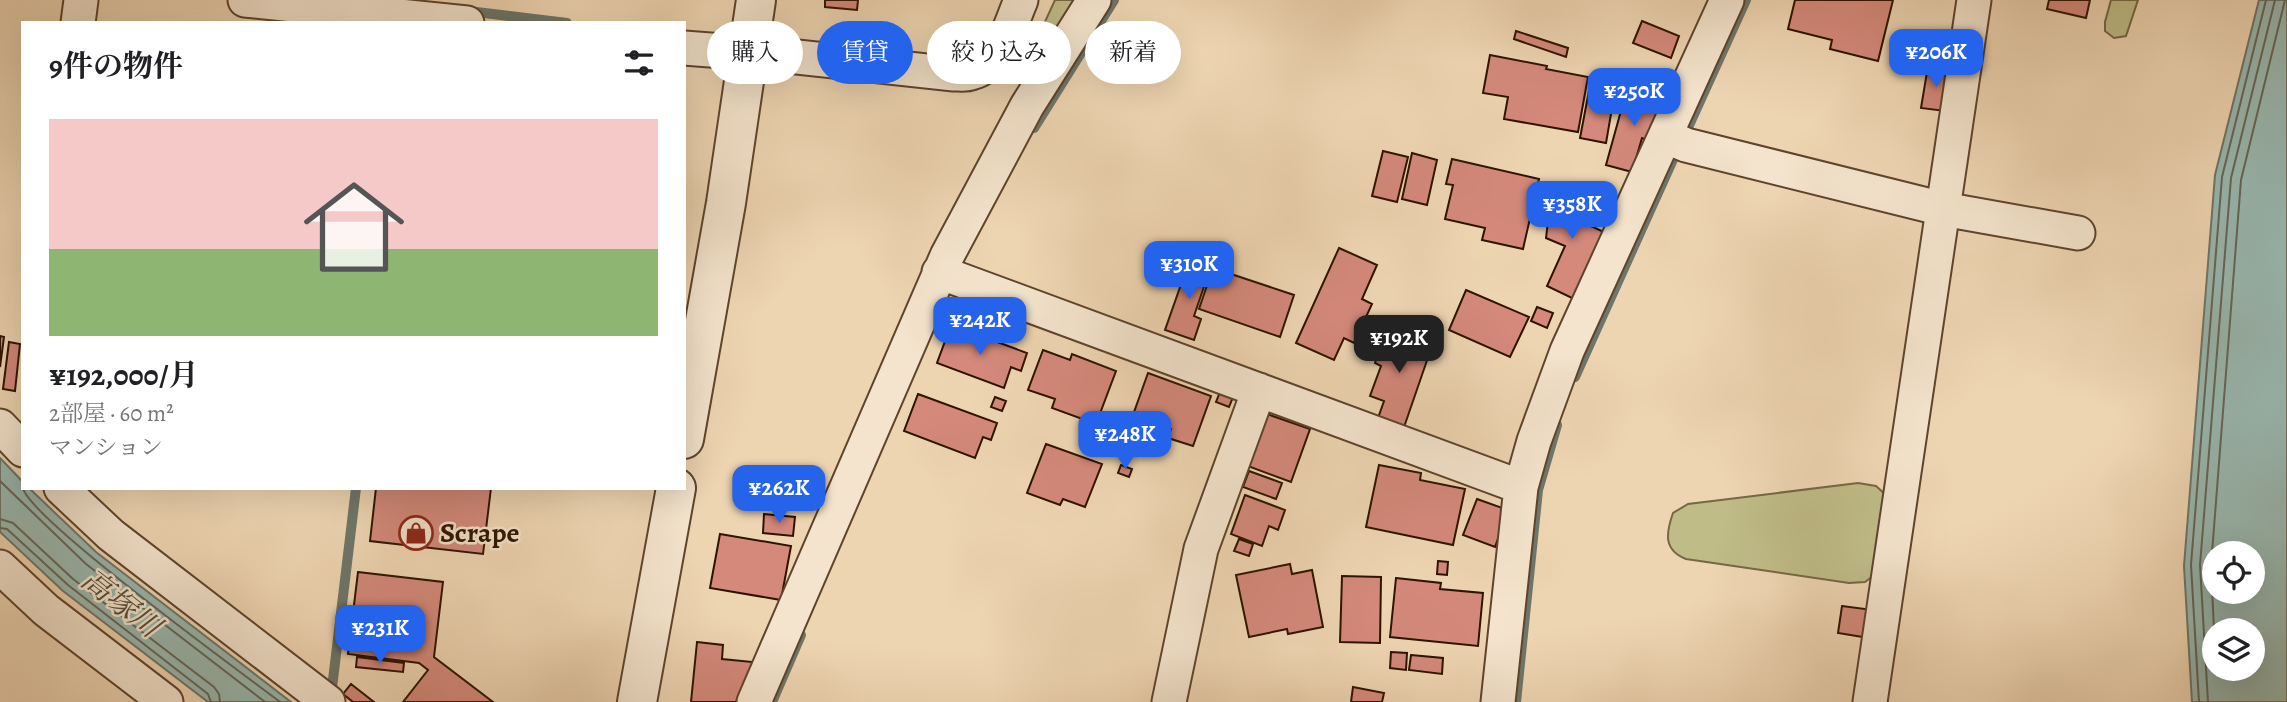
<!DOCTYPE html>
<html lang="ja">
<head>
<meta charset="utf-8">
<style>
  body { margin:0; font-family:Alegreya,"Noto Serif JP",serif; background:#f6f6f6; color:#202124; height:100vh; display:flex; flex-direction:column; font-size:26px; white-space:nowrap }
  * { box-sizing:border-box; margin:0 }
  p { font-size:23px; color:#757577 }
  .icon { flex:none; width:38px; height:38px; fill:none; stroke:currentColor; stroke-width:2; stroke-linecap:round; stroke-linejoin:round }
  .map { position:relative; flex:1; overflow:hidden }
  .details { position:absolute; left:21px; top:21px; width:665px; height:469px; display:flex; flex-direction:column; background:#fff; border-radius:0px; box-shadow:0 7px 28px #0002 }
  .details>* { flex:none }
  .top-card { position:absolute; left:707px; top:21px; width:665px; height:63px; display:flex; gap:14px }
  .fabs { position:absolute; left:2202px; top:541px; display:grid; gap:14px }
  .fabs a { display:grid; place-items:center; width:63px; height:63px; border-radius:50%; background:#fff; box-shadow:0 7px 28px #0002; font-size:35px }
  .price { position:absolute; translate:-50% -60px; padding:0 16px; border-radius:14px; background:#2563eb; color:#fff; font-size:23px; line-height:46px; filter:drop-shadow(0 2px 4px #0008) }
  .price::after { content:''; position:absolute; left:50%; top:42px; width:21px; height:16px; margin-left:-10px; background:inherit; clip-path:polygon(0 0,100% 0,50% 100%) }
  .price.active { background:#222; color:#fff }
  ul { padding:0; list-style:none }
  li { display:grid; align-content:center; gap:14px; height:371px; padding:0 28px }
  li span { display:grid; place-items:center; height:217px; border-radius:0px; color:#555 }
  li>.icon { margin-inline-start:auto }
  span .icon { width:126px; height:126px; fill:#fffc; stroke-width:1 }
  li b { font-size:30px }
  h2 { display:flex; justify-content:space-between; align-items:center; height:84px; padding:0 28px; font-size:30px }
  .tag { padding:0 24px; border-radius:32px; background:#fff; box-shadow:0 7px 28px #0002; font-size:24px; line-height:63px }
  .tag.active { background:#2563eb; color:#fff }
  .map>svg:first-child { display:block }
</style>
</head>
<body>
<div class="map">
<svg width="2287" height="702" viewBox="0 0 2287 702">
  <rect width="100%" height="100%" fill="#eed5b2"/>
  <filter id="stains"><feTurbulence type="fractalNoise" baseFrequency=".00286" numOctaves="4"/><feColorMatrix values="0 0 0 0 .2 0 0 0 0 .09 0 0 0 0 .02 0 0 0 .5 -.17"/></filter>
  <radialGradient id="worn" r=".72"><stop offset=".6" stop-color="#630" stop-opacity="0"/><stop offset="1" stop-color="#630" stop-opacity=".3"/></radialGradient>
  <path fill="#bfbc88" stroke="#766844" stroke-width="2" d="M1055 0H1074L1053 34 1050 36H1044L1042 28Z
    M2111 0H2138L2126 36 2114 38 2105 31V22Z
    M1858 483 1876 486 1887 496 1877 573 1865 582 1849 583 1686 559C1663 550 1666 533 1673 513L1688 504Z"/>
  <path fill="#99b8b0" stroke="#6e766a" stroke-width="2" fill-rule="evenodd" d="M2259 0H2287V702H2192L2184 566 2215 175ZM2214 553H2252V592H2214ZM2214 630H2252V668H2214Z
    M0 458 23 482V488H29L96 552 291 702H208L63 591 0 532Z"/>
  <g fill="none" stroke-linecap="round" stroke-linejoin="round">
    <path stroke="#646658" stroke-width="2" d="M0 481 86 564 265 702
      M23 488C30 519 242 673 280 702
      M0 519 13 523 73 579 214 687 219 694 220 702
      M0 528 7 529 68 585 208 694 211 702
      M2214 630 2211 566 2241 180 2285 0
      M2199 702 2191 565 2222 177 2266 0
      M2208 702 2200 565 2231 178 2275 0"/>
    <path stroke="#6e766a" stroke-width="10" d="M468 11 567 23
      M1034 128 1114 0
      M1686 132 1746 0
      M1575 377 1676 153
      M332 688 356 488
      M772 702 801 635
      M1516 702 1538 490 1557 425"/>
  </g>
  <path fill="#d4897b" stroke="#2e1300" stroke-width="2" d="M825 0H858L857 10 825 7Z
    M1795 0H1893L1878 61 1830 49 1832 40 1788 29Z
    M2049 0H2090L2086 18 2047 9Z
    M1642 21 1679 36 1671 58 1633 43Z
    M1516 31 1568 48 1566 57 1514 39Z
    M1916 39 1950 44 1948 63 1914 58Z
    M1490 55 1547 66 1546 69 1588 77 1578 132 1504 119 1508 97 1483 93Z
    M1928 66 1951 69 1945 111 1921 108Z
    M1591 80 1616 85 1606 143 1580 138Z
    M1627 89 1666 100 1657 131 1650 128 1647 140 1642 138 1632 172 1606 165Z
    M1383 151 1408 157 1397 202 1372 196Z
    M1412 153 1437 160 1427 205 1402 199Z
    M1452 159 1539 179 1523 249 1482 240 1485 228 1445 219 1453 185 1446 184Z
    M1552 187 1592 195 1580 221 1606 233 1576 300 1547 286 1565 246 1546 238Z
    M1339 248 1377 265 1362 299 1372 304 1354 343 1344 338 1334 360 1296 343Z
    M1190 259 1211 266 1194 316 1201 319 1194 340 1165 330Z
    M1213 268 1294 295 1280 337 1199 309Z
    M1466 290 1529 317 1510 357 1449 330Z
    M1537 307 1553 313 1547 328 1531 321Z
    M951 325 1027 353 1021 371 1011 367 1004 388 937 363Z
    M1387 328 1433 343 1403 430 1377 421 1384 401 1370 396 1381 366 1375 363Z
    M0 336 4 337 0 367Z
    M9 342 20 344 15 391 3 389Z
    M1043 350 1070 360 1072 354 1116 371 1096 424 1052 408 1055 399 1028 390Z
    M1148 373 1211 396 1193 446 1168 438 1171 429 1133 415Z
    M1220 392 1233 397 1229 407 1216 402Z
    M918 394 997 423 991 440 983 437 975 458 904 431Z
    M995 397 1006 401 1002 411 991 407Z
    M1264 413 1310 429 1291 482 1245 465Z
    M1103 435 1116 440 1112 449 1099 445Z
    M1046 444 1102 464 1085 507 1063 499 1060 505 1027 493Z
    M1121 465 1132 469 1129 477 1118 473Z
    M1379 465 1421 473 1420 480 1465 489 1453 545 1366 527Z
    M1249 471 1282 483 1276 499 1243 487Z
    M376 488H491L483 554 370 541Z
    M1245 495 1285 510 1278 530 1269 526 1262 546 1231 534Z
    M1477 499 1508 510 1495 547 1463 535Z
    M764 514 795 517 793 536 763 533Z
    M720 534 791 546 781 600 710 588Z
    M1239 539 1253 544 1249 556 1234 551Z
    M1438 561 1448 562 1447 575 1437 574Z
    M1290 564 1292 574 1312 570 1323 627 1288 634 1287 629 1249 637 1236 575Z
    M358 572 443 582 434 657 493 702H403L428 670 419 663 348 654Z
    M1342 576 1381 577 1380 643 1340 642Z
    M1396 578 1441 583 1440 589 1483 593 1478 646 1390 637Z
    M1842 606 1873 610 1869 638 1838 633Z
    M697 642 723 645 722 659 753 662 736 702H691Z
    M1391 652 1407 653 1406 670 1390 668Z
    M1411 655 1443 658 1442 674 1409 670Z
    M357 657 404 663 403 672 356 667Z
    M351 684 374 702H353L343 694Z
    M1353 687 1384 693 1382 702H1351Z"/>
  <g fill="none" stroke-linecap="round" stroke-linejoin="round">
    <g stroke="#5e442c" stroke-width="37">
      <path id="minor" d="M245 0 467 23
        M78 23 81 0
        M684 48 788 56 954 74C959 74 966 75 971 73 1001 66 1010 25 1021 0
        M1665 136 1686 145 1943 209 2078 233
        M939 272 1521 487
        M0 426 23 450
        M61 488 111 535 328 702
        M0 567 46 610 166 702
        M754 702 947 256 1027 106 1094 0
        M1169 702 1201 549 1259 390
        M1498 702 1521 487 1534 441 1567 351 1727 0
        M1870 702 1974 0"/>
    </g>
    <g stroke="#5e442c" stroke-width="42">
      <path id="tertiary" d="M684 439 726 203 756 0
        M637 702 676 488"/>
    </g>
    <use href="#minor" stroke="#f4e4cd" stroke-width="33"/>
    <use href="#tertiary" stroke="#f4e4cd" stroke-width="38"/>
  </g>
  <defs>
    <g id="shop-ring" transform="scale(1.75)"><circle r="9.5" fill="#f4e4cd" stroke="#8f2418" stroke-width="1.5"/><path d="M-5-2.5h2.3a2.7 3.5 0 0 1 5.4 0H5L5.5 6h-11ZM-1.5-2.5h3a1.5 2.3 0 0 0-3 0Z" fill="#8f2418"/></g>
  </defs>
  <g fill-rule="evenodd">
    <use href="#shop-ring" x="416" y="533"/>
  </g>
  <g text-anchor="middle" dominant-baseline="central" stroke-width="5" stroke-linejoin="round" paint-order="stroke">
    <g font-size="28" font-weight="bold" fill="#2e1300" stroke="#f4e4cd" text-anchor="start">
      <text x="440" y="533">Scrape</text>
    </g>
    <g font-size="30" font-style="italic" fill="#534d3e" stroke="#f4e4cd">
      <text transform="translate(121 603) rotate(38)">高塚川</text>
    </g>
  </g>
  <rect width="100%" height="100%" filter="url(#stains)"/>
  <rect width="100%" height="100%" fill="url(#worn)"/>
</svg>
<div class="fabs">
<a><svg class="icon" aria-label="locate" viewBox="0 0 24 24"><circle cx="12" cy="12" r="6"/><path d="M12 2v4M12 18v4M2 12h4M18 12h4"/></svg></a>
<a><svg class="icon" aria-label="layers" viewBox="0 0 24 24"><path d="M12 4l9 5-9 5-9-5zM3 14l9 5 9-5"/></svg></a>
</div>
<b class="price" style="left:1936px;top:89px">¥206K</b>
<b class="price" style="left:1634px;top:128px">¥250K</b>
<b class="price" style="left:1572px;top:241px">¥358K</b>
<b class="price" style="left:1189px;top:301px">¥310K</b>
<b class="price" style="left:980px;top:357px">¥242K</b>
<b class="price active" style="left:1399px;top:375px">¥192K</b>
<b class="price" style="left:1125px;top:471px">¥248K</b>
<b class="price" style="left:779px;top:525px">¥262K</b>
<b class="price" style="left:380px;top:665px">¥231K</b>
<div class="top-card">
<a class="tag">購入</a>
<a class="tag active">賃貸</a>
<a class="tag">絞り込み</a>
<a class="tag">新着</a>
</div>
<section class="details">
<h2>9件の物件<svg class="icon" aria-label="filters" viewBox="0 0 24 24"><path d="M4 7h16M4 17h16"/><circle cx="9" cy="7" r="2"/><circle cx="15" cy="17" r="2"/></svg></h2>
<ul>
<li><span style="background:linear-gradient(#f6c9c9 60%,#8fb573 0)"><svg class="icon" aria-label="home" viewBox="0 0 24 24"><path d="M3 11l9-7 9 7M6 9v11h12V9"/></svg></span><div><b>¥192,000/月</b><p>2部屋 · 60 m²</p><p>マンション</p></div></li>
</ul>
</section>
</div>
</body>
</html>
